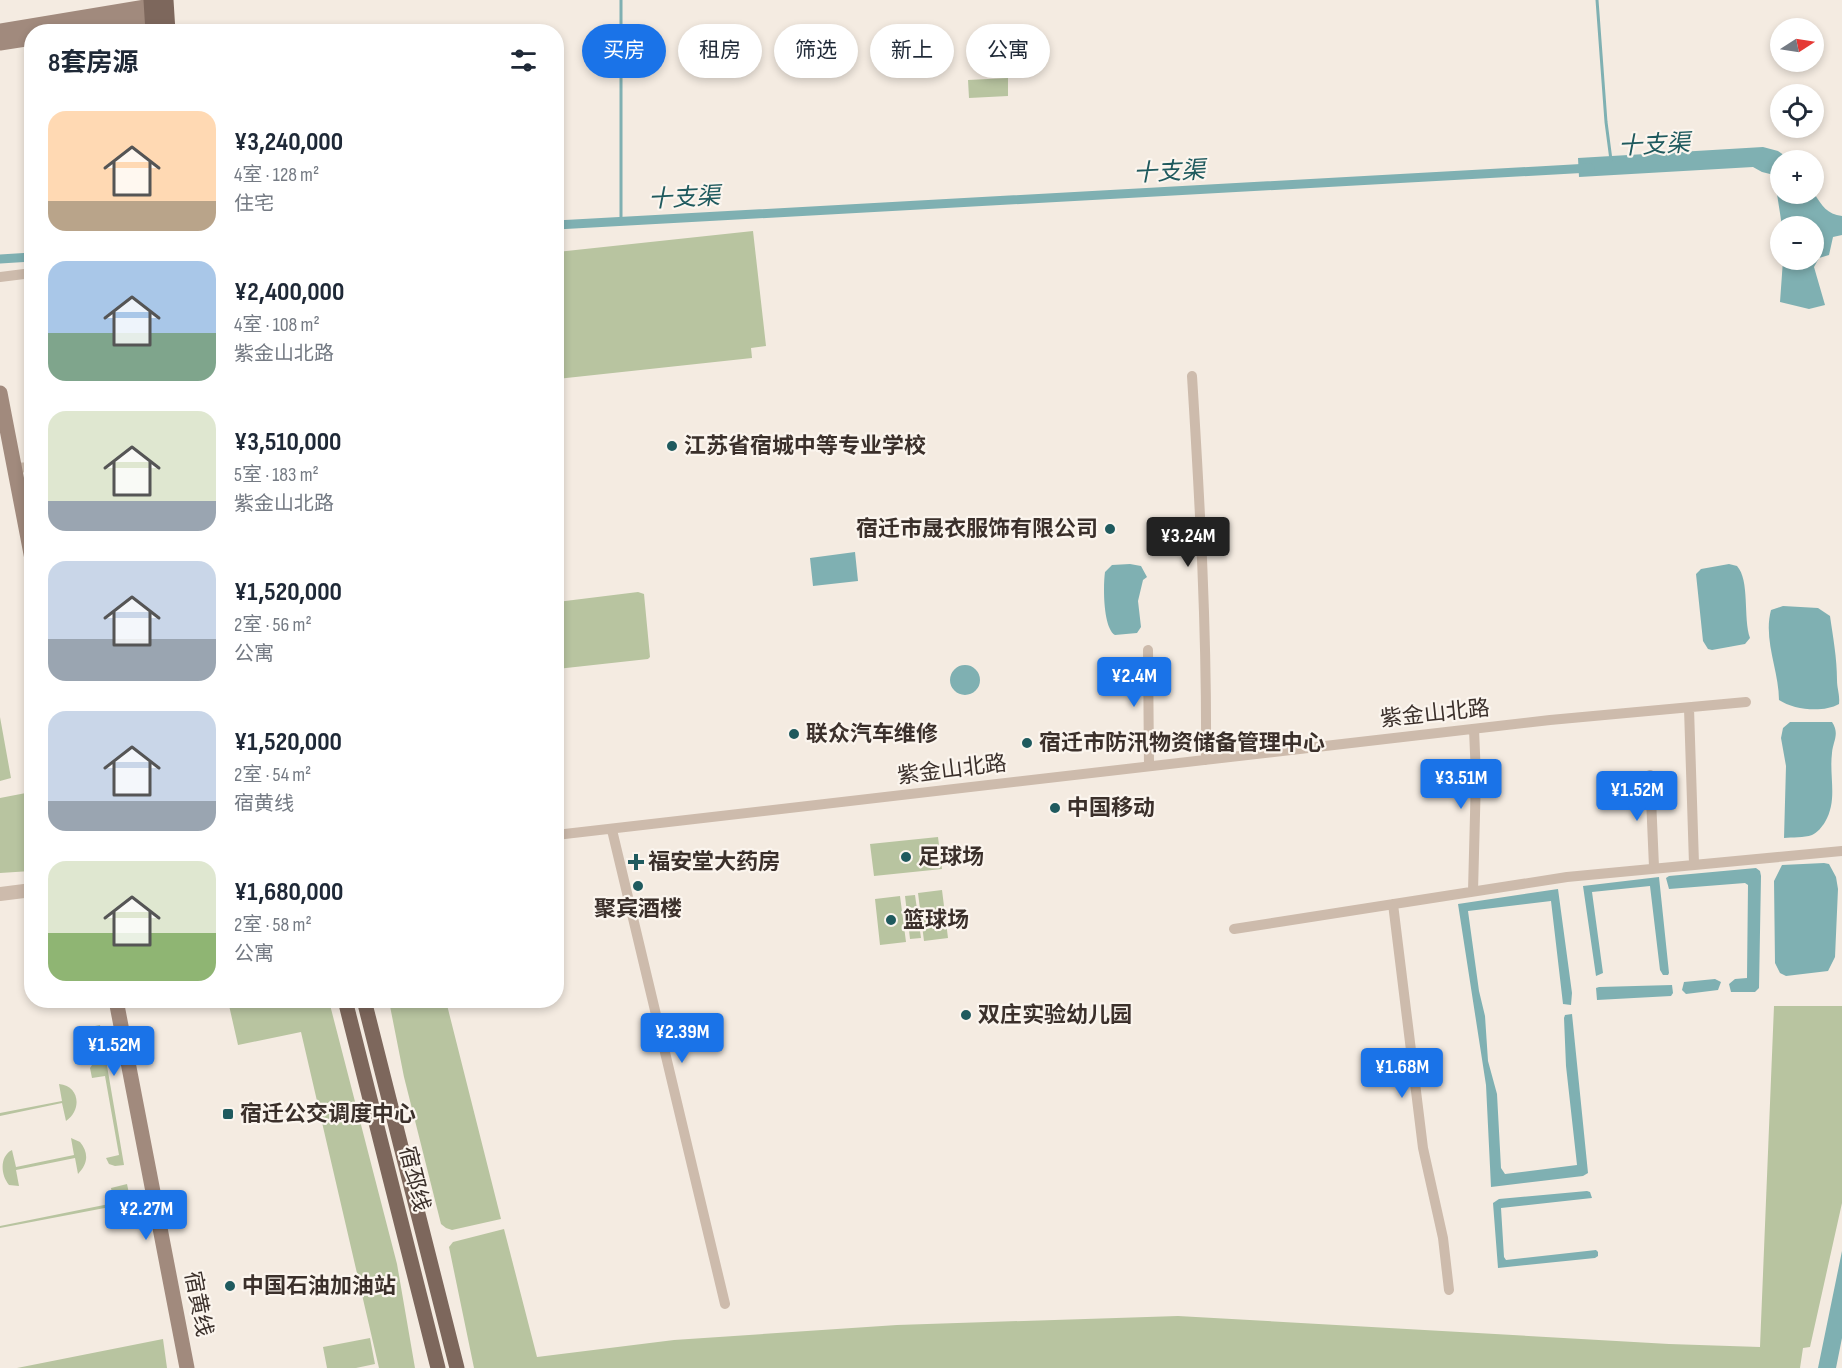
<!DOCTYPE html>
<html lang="zh">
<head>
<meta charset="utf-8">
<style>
  body { margin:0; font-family:"Sofia Sans Condensed","Noto Sans SC",sans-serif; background:#f6f6f7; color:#1f2937; height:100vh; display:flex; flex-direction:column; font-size:22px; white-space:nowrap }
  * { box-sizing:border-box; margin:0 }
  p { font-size:20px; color:#747a83 }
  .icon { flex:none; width:33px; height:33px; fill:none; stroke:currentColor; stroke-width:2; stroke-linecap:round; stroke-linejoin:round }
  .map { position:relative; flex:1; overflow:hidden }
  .panel { position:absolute; left:24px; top:24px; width:540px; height:984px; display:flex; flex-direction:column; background:#fff; border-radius:24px; box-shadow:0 3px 9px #0003 }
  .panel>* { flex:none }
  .hud { position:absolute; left:582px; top:24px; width:570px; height:54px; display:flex; gap:12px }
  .needle { width:39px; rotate:78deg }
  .buttons { position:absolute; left:1770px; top:18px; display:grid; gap:12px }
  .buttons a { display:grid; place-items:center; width:54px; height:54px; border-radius:50%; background:#fff; box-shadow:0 3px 9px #0003; font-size:30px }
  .price { position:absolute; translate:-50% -51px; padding:0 14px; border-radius:6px; background:#1a73e8; color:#fff; font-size:20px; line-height:39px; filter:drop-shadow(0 2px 3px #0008) }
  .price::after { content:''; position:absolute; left:50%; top:36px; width:18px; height:14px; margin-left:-9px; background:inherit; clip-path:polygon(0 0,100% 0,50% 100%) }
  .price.selected { background:#222; color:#fff }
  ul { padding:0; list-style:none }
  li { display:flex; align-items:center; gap:18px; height:150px; padding:0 24px }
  li span { display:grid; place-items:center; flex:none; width:168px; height:120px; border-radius:18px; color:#555 }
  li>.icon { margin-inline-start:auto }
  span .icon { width:72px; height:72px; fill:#fffc; stroke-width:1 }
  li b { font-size:26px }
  h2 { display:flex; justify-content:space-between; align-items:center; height:72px; padding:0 24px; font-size:26px }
  .pill { padding:0 21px; border-radius:27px; background:#fff; box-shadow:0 3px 9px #0003; font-size:21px; line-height:54px }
  .pill.selected { background:#1a73e8; color:#fff }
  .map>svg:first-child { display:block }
</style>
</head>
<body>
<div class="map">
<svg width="1842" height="1368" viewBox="0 0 1842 1368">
  <rect width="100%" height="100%" fill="#f4ebe1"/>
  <path fill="#b8c4a0" d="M1008 78V96L969 98 968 80Z
    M753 231 766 346 751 348 752 358 557 379V252Z
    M638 592 644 594 650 657 648 659 557 669V602Z
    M0 717 11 778 0 781Z
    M31 792V871L0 873V798Z
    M938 837 942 869 874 876 870 844Z
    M942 890 948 938 924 941 918 893Z
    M915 895 921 938 910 939 905 896Z
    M900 896 906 942 880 945 875 899Z
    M228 1001H329L397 1264 415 1368H379L301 1032 238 1045Z
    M389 1001H446L501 1219 452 1230 446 1228 441 1224 404 1077Z
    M1774 1006H1842V1203L1810 1347 1803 1348 1800 1368H474L449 1247 453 1242 504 1229 537 1357 674 1340 897 1325 1178 1316 1669 1344 1760 1347Z
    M100 1025 124 1165 115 1166 109 1164 106 1158 119 1155 105 1076 92 1078 90 1068 94 1062 101 1059 95 1026Z
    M59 1084C80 1086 82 1110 66 1121L62 1103 0 1116V1113L62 1101Z
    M71 1138 80 1142C89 1153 88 1164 78 1174L75 1158 16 1170 19 1186 9 1185C0 1174 0 1156 12 1150L16 1167 74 1155Z
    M127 1184 131 1203 0 1228V1226L114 1203 111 1188Z
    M370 1338 375 1364 356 1368H327L323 1347Z
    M163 1339 167 1368H17Z"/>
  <path fill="#7fb0b2" d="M1763 147 1778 151 1791 160H1780V194L1814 193C1822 206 1827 214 1842 216V235L1833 237 1829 255 1819 258 1814 267 1825 305 1809 309 1780 302 1783 260H1814V226H1782L1774 175 1762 172 1753 167 1579 177 1578 158Z
    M855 552 858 581 813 586 810 558Z
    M1130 564 1141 566 1147 577 1143 580 1138 601 1141 627 1137 633 1115 635C1103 628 1103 586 1105 572L1112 565Z
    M1729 564 1737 566C1750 580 1743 618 1750 638L1745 644 1712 650 1708 649 1703 641 1696 574 1701 569Z
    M1783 606 1818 608 1830 616C1833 637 1837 658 1837 680 1837 689 1840 694 1839 704 1823 713 1794 710 1779 700 1779 671 1763 640 1771 610Z
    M950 680a15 15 0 1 1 30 0a15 15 0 1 1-30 0Z
    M1790 722H1832C1840 734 1833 741 1832 753 1829 777 1838 800 1825 822 1822 827 1817 833 1812 835 1804 838 1792 837 1784 838L1786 766 1781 738 1783 728Z
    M1824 863 1829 864 1836 877 1838 889 1835 957 1828 971 1786 976 1780 973 1775 963 1774 881 1782 865Z
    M1756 868 1760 871 1761 876 1759 988 1755 992H1731L1729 984 1735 979 1747 978 1748 885 1745 883 1669 889 1666 878 1669 876Z
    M1659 877 1669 973 1668 975H1663L1660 970 1650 886 1592 892 1603 973 1596 976 1583 886Z
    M1558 889 1572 993 1571 1005 1563 1004 1551 901 1468 911 1479 991 1485 1016 1488 1061 1497 1094 1501 1168 1505 1174 1577 1165 1566 1066 1564 1018 1565 1015 1572 1014 1588 1173 1583 1176 1491 1187 1486 1085 1458 904Z
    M1715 979 1721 982 1718 990 1686 994 1682 990 1684 982Z
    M1672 985 1673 993 1671 996 1597 1000 1596 988 1599 987Z
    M1587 1191 1590 1192 1592 1198 1501 1208 1504 1257 1506 1260 1596 1250 1598 1252V1256L1595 1258 1498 1268 1493 1203 1499 1199Z
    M1842 1251V1338L1836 1368H1818Z"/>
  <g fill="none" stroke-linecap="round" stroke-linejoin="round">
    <path stroke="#7fb0b2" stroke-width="3" d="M621 0V221
      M1597 0 1606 122 1611 160"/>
    <path stroke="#7fb0b2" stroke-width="9" d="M556 225 1590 168
      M0 259 32 257"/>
    <path stroke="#cdbbac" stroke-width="10" d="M0 277 32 273
      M1192 376C1200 504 1207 632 1206 760
      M14 468 32 467
      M1148 650 1149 766
      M1689 708 1694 864
      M1650 775 1654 867
      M612 830 725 1304
      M556 835 1550 720 1746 702
      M1473 891 1476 777 1474 729
      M1393 904 1423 1148 1443 1238 1449 1290
      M1234 929 1567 877 1842 851"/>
    <path stroke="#cdbbac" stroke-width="14" d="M0 894 32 890"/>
    <path stroke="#a18a7d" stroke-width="15" d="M0 31 151 6
      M69 32 152 17
      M0 43 32 38
      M0 393 32 559
      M116 1000 187 1368"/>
    <path stroke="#7d675c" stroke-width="15" d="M151 0 153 32
      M166 0 168 32
      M345 1000 438 1368
      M364 1000 457 1368"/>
  </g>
  <g fill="#1f5a5e" stroke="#fbf5ee" stroke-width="2">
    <circle cx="672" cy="446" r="6"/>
    <circle cx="1110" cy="529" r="6"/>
    <circle cx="794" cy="734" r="6"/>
    <circle cx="1027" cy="743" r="6"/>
    <circle cx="1055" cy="808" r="6"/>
    <circle cx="906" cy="857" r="6"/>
    <path d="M633 853h6v6h6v6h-6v6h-6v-6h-6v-6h6z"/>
    <circle cx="638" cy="886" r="6"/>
    <circle cx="891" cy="920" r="6"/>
    <circle cx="966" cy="1015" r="6"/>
    <rect x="222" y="1108" width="12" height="12" rx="3"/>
    <circle cx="230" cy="1286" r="6"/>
  </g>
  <g text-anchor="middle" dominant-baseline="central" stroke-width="4.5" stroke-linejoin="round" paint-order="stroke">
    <g font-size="22" font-weight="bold" fill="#3b302b" stroke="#fbf5ee" text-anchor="start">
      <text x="684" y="446">江苏省宿城中等专业学校</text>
      <text x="1098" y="529" text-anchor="end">宿迁市晟衣服饰有限公司</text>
      <text x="806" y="734">联众汽车维修</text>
      <text x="1039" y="743">宿迁市防汛物资储备管理中心</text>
      <text x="1067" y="808">中国移动</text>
      <text x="918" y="857">足球场</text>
      <text x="648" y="862">福安堂大药房</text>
      <text x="638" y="909" text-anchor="middle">聚宾酒楼</text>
      <text x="903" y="920">篮球场</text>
      <text x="978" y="1015">双庄实验幼儿园</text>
      <text x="240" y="1114">宿迁公交调度中心</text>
      <text x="242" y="1286">中国石油加油站</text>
    </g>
    <g font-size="22" fill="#3b302b" stroke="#fbf5ee">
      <text transform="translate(1435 714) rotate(-6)">紫金山北路</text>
      <text transform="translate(952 770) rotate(-7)">紫金山北路</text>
      <text transform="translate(414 1179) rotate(76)">宿邳线</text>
      <text transform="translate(198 1304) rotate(79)">宿黄线</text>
    </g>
    <g font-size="24" font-style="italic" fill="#1f5a5e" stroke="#fbf5ee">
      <text transform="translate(1654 145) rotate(-3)">十支渠</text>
      <text transform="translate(1169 172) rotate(-3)">十支渠</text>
      <text transform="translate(684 198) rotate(-3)">十支渠</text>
    </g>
  </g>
</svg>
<div class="buttons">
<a><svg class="needle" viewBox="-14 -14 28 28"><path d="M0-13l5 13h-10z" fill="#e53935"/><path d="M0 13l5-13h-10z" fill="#747a83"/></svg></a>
<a><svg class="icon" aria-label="locate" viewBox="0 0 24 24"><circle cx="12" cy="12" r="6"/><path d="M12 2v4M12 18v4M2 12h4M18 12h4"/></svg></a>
<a>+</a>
<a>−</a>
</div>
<b class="price selected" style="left:1188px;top:568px">¥3.24M</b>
<b class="price" style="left:1134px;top:708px">¥2.4M</b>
<b class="price" style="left:1461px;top:810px">¥3.51M</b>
<b class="price" style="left:1637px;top:822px">¥1.52M</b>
<b class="price" style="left:682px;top:1064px">¥2.39M</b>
<b class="price" style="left:114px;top:1077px">¥1.52M</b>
<b class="price" style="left:1402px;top:1099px">¥1.68M</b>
<b class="price" style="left:146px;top:1241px">¥2.27M</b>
<div class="hud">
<a class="pill selected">买房</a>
<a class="pill">租房</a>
<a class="pill">筛选</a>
<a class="pill">新上</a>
<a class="pill">公寓</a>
</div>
<section class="panel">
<h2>8套房源<svg class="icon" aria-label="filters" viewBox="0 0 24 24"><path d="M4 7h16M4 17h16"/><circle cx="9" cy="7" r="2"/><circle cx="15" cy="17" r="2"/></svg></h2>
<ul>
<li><span style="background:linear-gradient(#ffd9b3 75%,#b9a48a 0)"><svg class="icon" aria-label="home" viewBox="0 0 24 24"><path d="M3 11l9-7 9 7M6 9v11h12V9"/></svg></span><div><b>¥3,240,000</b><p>4室 · 128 m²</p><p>住宅</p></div></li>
<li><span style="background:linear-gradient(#a9c7e8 60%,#7fa58c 0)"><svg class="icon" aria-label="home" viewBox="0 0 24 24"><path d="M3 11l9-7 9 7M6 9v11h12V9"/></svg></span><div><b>¥2,400,000</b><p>4室 · 108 m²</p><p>紫金山北路</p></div></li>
<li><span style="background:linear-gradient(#dfe7d0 75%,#9aa5b1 0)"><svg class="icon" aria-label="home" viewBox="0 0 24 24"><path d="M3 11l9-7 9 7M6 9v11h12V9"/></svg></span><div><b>¥3,510,000</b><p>5室 · 183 m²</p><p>紫金山北路</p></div></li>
<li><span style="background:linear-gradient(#c9d6e8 65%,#9aa5b1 0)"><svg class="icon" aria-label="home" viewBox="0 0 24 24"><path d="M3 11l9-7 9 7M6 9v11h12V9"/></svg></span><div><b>¥1,520,000</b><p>2室 · 56 m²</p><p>公寓</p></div></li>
<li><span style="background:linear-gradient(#c9d6e8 75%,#9aa5b1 0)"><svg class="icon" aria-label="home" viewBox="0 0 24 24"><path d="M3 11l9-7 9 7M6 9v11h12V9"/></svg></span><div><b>¥1,520,000</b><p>2室 · 54 m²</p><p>宿黄线</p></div></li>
<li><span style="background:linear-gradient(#dfe7d0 60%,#8fb573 0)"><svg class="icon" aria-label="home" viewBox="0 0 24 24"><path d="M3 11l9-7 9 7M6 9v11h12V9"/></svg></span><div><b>¥1,680,000</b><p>2室 · 58 m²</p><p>公寓</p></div></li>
</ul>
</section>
</div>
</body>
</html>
